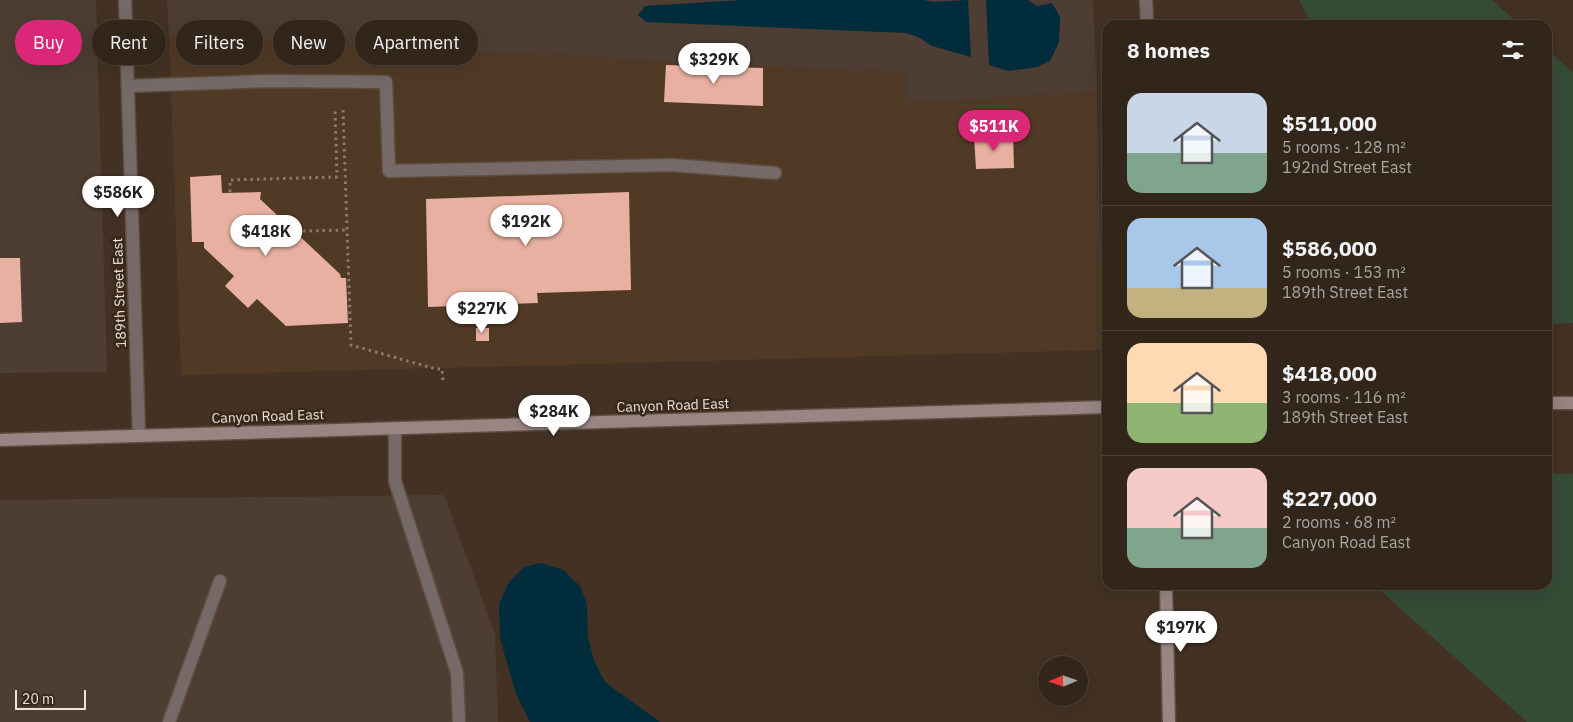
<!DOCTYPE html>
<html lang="en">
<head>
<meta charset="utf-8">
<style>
  body { margin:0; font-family:"IBM Plex Sans",sans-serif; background:#3a2e23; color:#f1f3f6; height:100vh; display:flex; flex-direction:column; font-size:19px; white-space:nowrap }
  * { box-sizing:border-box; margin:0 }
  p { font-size:16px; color:#a8a5a2 }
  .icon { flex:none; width:28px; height:28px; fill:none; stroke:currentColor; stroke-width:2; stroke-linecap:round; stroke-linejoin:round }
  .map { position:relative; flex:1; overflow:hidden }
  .side { position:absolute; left:1102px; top:20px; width:450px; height:570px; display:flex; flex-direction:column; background:#32261a; border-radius:15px; box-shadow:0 5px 20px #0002,0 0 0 1px #4d4339 }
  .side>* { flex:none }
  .hud { position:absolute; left:15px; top:20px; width:475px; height:45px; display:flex; gap:10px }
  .needle { width:32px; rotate:268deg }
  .fabs { position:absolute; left:1038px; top:656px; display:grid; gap:10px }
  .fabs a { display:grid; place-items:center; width:50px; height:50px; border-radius:50%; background:#32261a; box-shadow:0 5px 20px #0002,0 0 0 1px #4d4339; font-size:25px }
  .scale { position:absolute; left:15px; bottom:12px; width:71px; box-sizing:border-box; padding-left:5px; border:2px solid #ede2d9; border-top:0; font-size:14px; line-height:18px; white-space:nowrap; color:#ede2d9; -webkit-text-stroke:4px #39281a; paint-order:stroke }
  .price { position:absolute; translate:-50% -42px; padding:0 11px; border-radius:18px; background:#fff; color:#222; font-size:16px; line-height:32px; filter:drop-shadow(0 1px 2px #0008) }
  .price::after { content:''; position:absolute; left:50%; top:30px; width:15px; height:11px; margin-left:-8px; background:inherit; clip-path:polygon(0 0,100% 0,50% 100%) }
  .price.current { background:#db2777; color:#fff }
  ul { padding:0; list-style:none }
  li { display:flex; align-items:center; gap:15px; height:125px; padding:0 25px }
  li+li { border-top:1px solid #4d4339 }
  li span { display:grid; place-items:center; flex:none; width:140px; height:100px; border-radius:15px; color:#555 }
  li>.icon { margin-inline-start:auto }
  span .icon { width:60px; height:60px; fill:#fffc; stroke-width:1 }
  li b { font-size:21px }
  h2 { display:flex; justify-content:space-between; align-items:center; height:60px; padding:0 25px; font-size:21px }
  .tag { padding:0 18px; border-radius:22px; background:#32261a; box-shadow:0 5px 20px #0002,0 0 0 1px #4d4339; font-size:18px; line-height:45px }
  .tag.current { background:#db2777; color:#fff }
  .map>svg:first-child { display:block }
</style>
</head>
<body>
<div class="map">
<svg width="1573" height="722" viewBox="0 0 1573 722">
  <rect width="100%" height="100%" fill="#433223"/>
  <path fill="#503a26" d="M169 35 905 73 907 103 1097 92 1103 350 181 375Z"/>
  <path fill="#4d3d32" d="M0 0H96L107 372 0 373Z
    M167 0H1093L1097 92 906 103 905 73 169 35Z
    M444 495 495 634 498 722H0V500Z"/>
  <path fill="#354c37" d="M1299 0H1492L1520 25H1312Z
    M1548 50 1573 73V323L1548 324Z
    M1548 474H1573V722H1527L1374 585H1548Z"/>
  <path fill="#002c3c" d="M742 0H924L933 2 968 0 971 57 932 46 918 37 906 33 646 22 638 15 645 6Z
    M986 0H1028L1037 6 1052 3 1060 17 1059 42 1050 61 1037 67 1008 71 989 65Z
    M541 563 563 570 580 586 587 604 588 637 594 661 605 682 660 722H530L516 694 500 638 499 604 509 582 524 567Z"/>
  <path fill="#e8b0a0" d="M666 65 763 68V106L664 102Z
    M1013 134 1014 168 976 169 974 136Z
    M221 175 222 193 261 192 260 199 340 274 341 278H346L348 323 286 326 257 299 248 308 225 286 234 276 204 248V242H192L190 177Z
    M629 192 631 290 537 293 538 303 428 307 426 199Z
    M0 258H20L22 322 0 323Z
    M476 328H489V341H476Z"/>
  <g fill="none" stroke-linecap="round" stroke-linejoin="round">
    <g stroke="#5e4e40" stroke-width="15">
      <path id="lane" d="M128 86 271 81 386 82 389 171 672 165 775 173
        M395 428V481L457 673 459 722
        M169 722 220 581"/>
    </g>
    <g stroke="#5e4e40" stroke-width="15">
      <path id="street" d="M125 0 139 435
        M1146 0 1147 25"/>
    </g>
    <g stroke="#5e4e40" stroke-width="15">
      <path id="secondary" d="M1548 403H1573
        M0 440 1108 407
        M1166 585 1169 722"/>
    </g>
    <path stroke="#8a7b6f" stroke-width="3" stroke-dasharray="2.5 4" stroke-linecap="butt" d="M343 110 351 345 436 369H442L443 380
      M230 192V180L337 177 335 110
      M299 236 303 231 347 230"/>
    <use href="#lane" stroke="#766a68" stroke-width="12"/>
    <use href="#street" stroke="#766a68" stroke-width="12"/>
    <use href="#secondary" stroke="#998684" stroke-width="12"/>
  </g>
  <g text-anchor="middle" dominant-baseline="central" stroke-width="5" stroke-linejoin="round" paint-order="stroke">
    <g font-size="14" fill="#ede2d9" stroke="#39281a">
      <text transform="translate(119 293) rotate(-92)">189th Street East</text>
      <text transform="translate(673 405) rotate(-2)">Canyon Road East</text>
      <text transform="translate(268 416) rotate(-2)">Canyon Road East</text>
    </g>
  </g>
</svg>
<div class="fabs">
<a><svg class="needle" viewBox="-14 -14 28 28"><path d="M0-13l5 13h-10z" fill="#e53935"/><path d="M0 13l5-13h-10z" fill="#a8a5a2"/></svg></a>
</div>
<div class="scale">20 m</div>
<b class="price" style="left:714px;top:85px">$329K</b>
<b class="price current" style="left:994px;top:152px">$511K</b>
<b class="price" style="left:118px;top:218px">$586K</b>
<b class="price" style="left:526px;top:247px">$192K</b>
<b class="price" style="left:266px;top:257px">$418K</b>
<b class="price" style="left:482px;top:334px">$227K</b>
<b class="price" style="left:554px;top:437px">$284K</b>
<b class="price" style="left:1181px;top:653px">$197K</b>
<div class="hud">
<a class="tag current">Buy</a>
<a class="tag">Rent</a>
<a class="tag">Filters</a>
<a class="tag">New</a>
<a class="tag">Apartment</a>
</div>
<section class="side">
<h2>8 homes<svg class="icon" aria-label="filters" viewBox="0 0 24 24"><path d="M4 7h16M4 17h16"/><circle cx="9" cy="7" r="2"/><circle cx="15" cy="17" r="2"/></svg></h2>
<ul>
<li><span style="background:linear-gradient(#c9d6e8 60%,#7fa58c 0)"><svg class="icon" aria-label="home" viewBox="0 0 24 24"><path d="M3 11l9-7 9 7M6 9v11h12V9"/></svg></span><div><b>$511,000</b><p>5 rooms · 128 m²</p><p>192nd Street East</p></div></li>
<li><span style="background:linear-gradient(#a9c7e8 70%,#c2b280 0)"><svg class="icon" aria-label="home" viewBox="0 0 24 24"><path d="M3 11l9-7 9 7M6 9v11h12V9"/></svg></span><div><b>$586,000</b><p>5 rooms · 153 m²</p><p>189th Street East</p></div></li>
<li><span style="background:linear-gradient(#ffd9b3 60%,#8fb573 0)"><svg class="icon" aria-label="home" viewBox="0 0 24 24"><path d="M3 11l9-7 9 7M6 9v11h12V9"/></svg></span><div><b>$418,000</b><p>3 rooms · 116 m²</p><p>189th Street East</p></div></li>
<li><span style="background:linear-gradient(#f6c9c9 60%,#7fa58c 0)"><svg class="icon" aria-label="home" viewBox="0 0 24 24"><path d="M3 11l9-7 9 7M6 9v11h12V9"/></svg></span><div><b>$227,000</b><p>2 rooms · 68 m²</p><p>Canyon Road East</p></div></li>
</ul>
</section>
</div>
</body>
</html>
